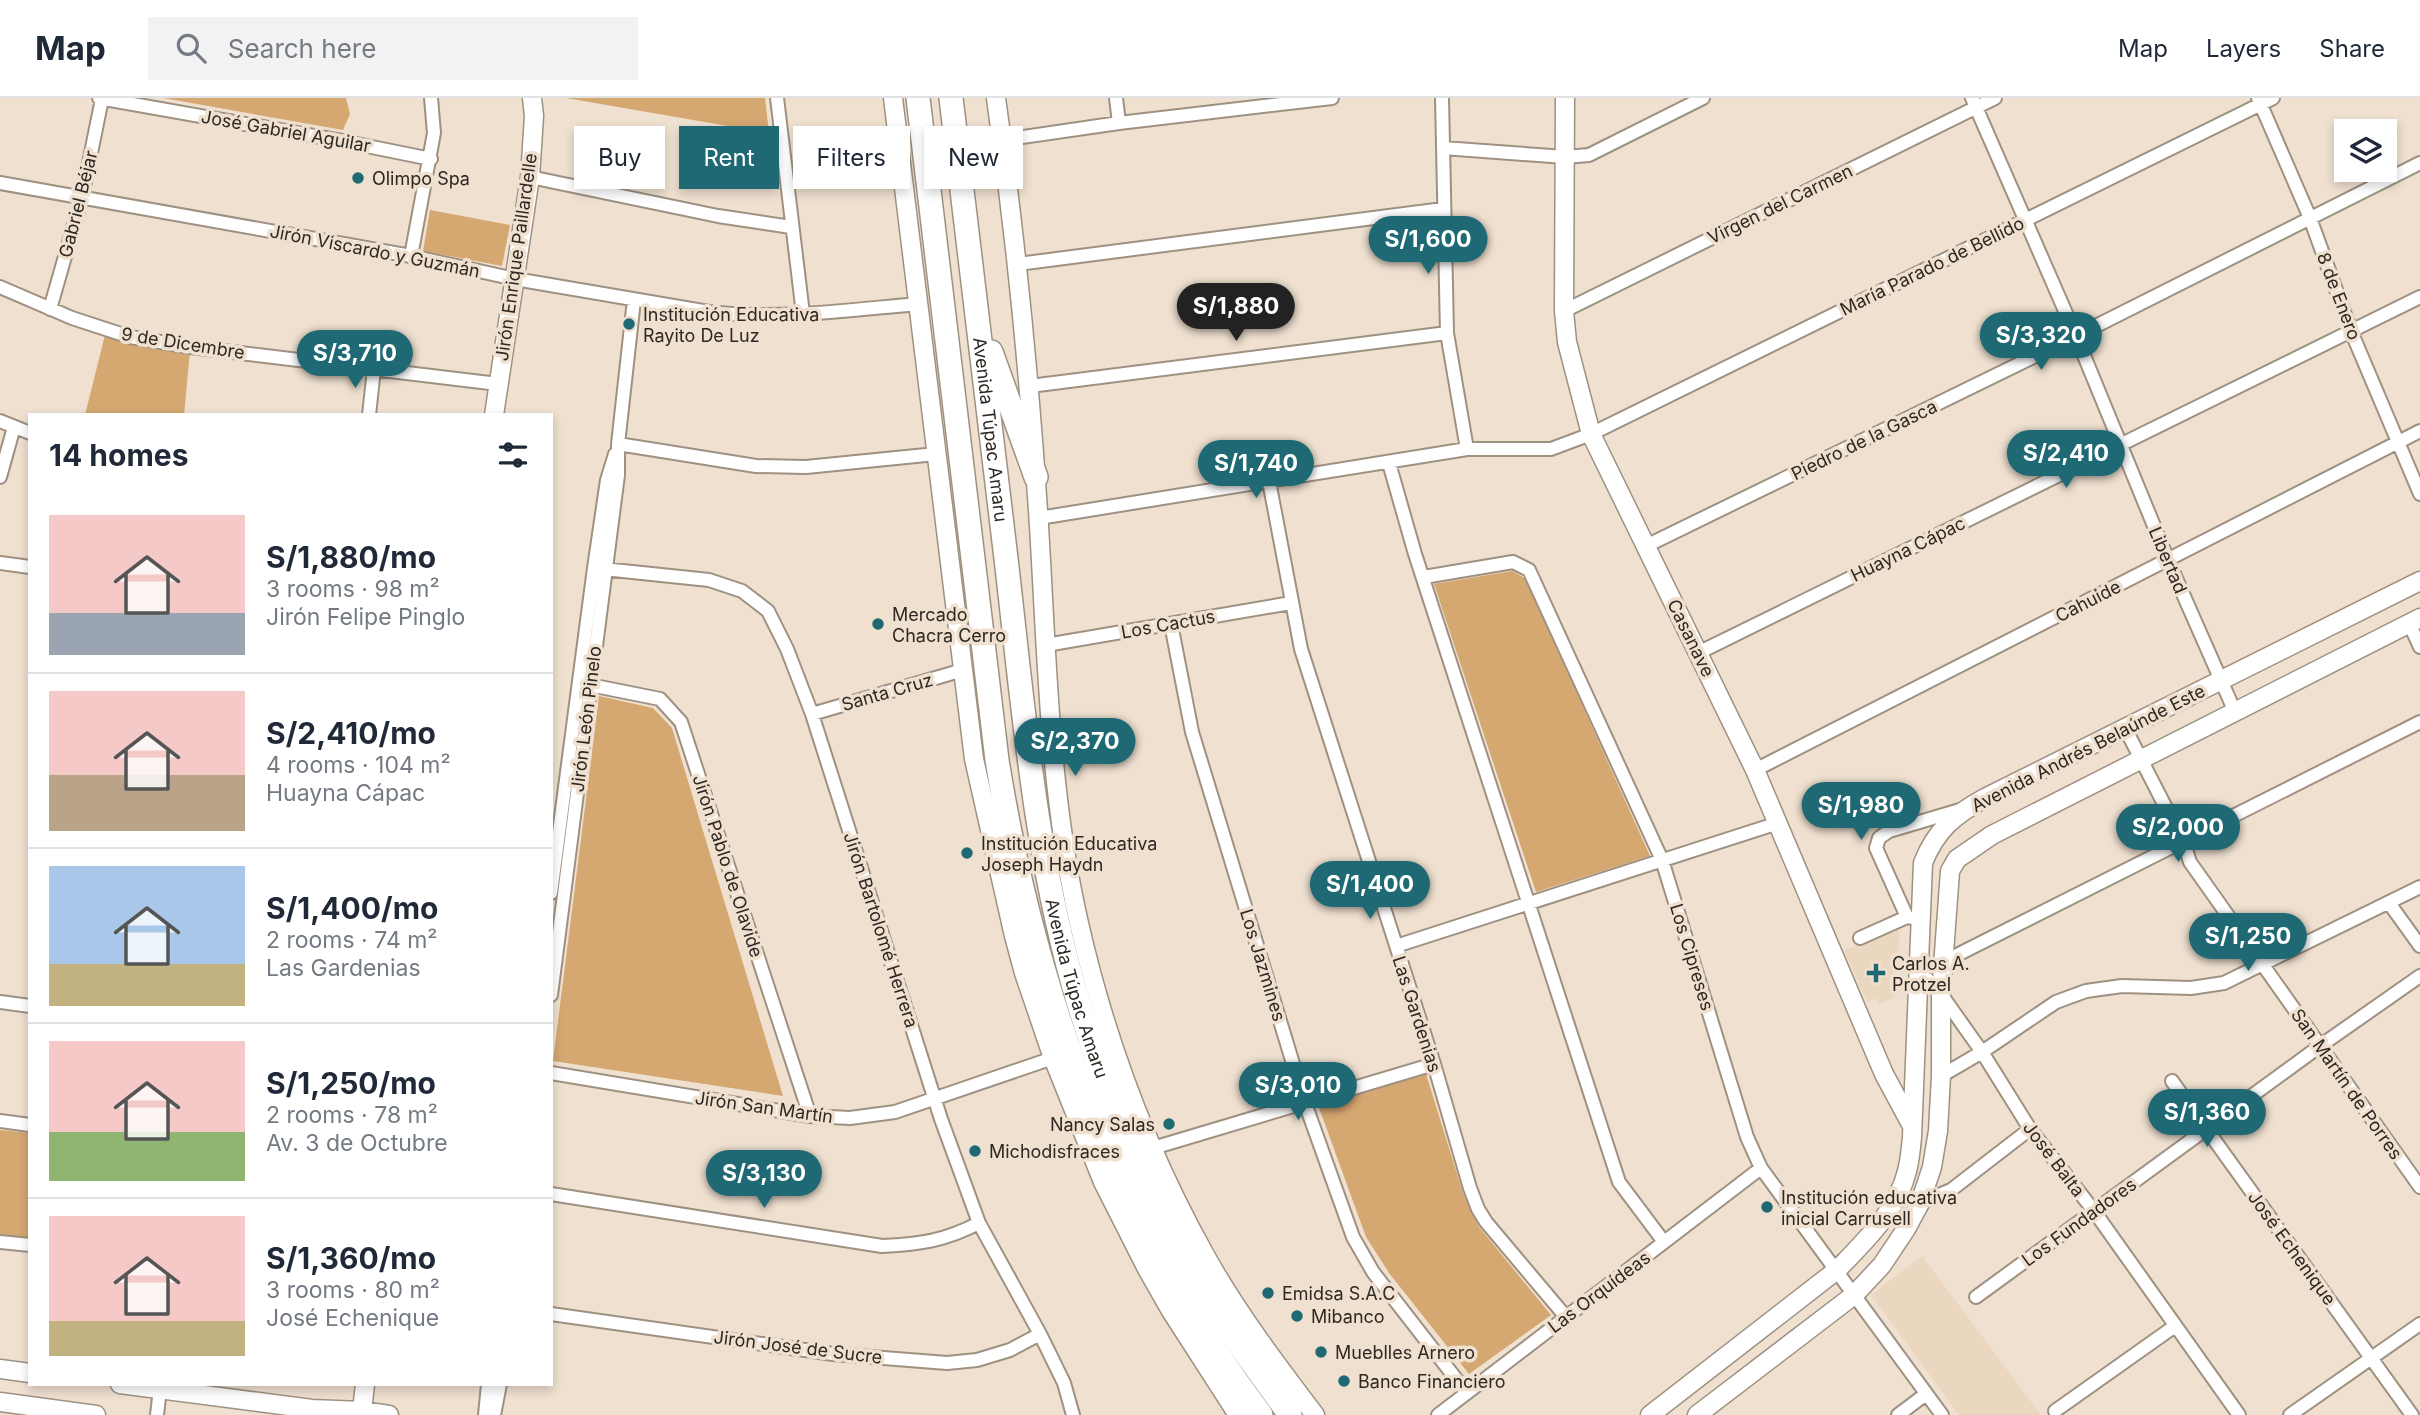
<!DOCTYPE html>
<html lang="en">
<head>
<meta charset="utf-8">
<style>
  body { margin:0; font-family:Inter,sans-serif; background:#f2f2f3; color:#1f2937; height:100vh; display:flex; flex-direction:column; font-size:26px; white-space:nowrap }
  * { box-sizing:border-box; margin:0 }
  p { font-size:23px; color:#747a83 }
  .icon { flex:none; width:38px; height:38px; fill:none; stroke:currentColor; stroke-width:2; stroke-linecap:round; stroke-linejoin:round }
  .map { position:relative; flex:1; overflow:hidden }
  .drawer { position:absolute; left:28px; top:315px; width:525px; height:973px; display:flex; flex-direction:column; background:#fff; border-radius:0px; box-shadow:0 4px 10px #0003 }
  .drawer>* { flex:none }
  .banner { position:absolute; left:574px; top:28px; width:665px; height:63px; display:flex; gap:14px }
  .buttons { position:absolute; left:2334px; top:21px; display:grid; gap:14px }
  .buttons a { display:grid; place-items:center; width:63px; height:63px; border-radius:0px; background:#fff; box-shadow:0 4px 10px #0003; font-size:35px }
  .price { position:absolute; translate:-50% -60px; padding:0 16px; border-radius:24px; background:#1e6973; color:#fff; font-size:23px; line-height:46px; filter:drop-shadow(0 2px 4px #0008) }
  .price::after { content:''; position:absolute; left:50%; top:42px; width:21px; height:16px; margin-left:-10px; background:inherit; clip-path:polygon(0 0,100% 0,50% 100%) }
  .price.on { background:#222; color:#fff }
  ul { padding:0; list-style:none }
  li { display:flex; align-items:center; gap:21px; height:175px; padding:0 21px }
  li+li { border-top:2px solid #e0e1e3 }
  li span { display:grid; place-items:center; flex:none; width:196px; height:140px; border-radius:0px; color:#555 }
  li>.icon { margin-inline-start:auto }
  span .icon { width:84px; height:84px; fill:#fffc; stroke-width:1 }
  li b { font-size:30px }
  h2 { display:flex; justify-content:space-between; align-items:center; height:84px; padding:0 21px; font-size:30px }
  .pill { padding:0 24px; border-radius:0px; background:#fff; box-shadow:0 4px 10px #0003; font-size:24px; line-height:63px }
  .pill.on { background:#1e6973; color:#fff }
  header { display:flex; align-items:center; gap:42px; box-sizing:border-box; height:98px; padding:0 35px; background:#fff; border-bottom:2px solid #e0e1e3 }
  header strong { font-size:33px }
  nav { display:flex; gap:38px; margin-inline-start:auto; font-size:24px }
  .search { width:490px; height:63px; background:#f2f2f3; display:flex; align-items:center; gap:18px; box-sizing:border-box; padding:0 24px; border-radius:0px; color:#747a83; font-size:26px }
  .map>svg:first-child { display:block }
</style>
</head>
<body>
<header>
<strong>Map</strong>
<div class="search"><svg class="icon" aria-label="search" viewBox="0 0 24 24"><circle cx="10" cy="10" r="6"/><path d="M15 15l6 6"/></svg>Search here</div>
<nav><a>Map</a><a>Layers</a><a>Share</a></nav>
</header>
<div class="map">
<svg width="2420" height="1317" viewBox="0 0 2420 1317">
  <rect width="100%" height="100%" fill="#efe0d0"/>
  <path fill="#ebd7c0" d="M1899 831 1897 898 1879 906 1876 900 1867 904 1844 852Z
    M1922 1158 2041 1317H1959L1871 1197Z"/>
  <path fill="#d5a771" d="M163 0H346L350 16 343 32Z
    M566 0H765L769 35Z
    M430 112 510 127 502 168 423 153Z
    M105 237 190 253 184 317H85Z
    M1512 473 1525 480 1650 758 1536 794 1434 486Z
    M599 598 653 610 672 630 783 998 553 963Z
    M1426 976 1463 1095 1479 1129 1551 1217 1469 1276 1389 1175 1366 1139 1318 1007Z
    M0 1032 30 1035V1140L0 1136Z"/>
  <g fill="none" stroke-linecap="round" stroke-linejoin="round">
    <g stroke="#9f9182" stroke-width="16">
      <path id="street" d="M99 0 342 43 431 61
        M777 0 803 216
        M1116 0 1119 25
        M1442 0 1447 235 1467 351
        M1972 0 2076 238 2168 462 2235 614
        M2258 0 2310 120 2351 233 2420 396
        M1002 42 1119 25 1332 0
        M1443 50 1565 59 1589 57 1703 0
        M530 79 718 118 791 129
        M0 85 411 158 515 181 709 214C779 222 848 212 918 206
        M411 158 434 35 431 0
        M1018 166 1443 111
        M0 189 72 220 130 239 191 249 498 286
        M50 211 82 99 102 1
        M1564 213 1995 0
        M1030 288 1447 235
        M369 317 374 271
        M0 323 30 335
        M618 346 756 368 806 369 936 356
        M1389 365 1415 456 1619 1084 1664 1144
        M0 379 14 329
        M1269 383 1301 551 1434 966 1470 1090 1478 1111 1486 1124 1566 1219
        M1039 420 1467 351H1551L1591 336 2273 0
        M1646 448 2076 238 2420 65
        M0 465 30 469
        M594 470 709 482 742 493 768 513 787 551 812 616 941 1021 979 1125 1040 1236 1064 1285 1073 1317
        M1424 479 1513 464 1529 472 1662 762 1747 1039 1761 1070 1942 1317
        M2409 525 2420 549
        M1171 526 1192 634 1305 1005 1353 1139 1373 1174 1467 1295
        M1046 547 1291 505
        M1698 555 2420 199
        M580 585 660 601 681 624 810 1018
        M812 616 963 572
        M2125 630 2184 745 2190 764 2420 1089
        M1755 672 2420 333
        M551 795 594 470 607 382 615 356
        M2389 805 2420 848
        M1919 821 1907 819 1876 750 1879 740 1889 733 1960 712
        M1860 840 1907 819
        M1396 848 1778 725
        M551 897 618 377V346L634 202
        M0 904 30 908
        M551 975 810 1018 850 1020 895 1014 1053 960
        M1941 978 1982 954 2056 904 2086 893 2122 888 2191 890 2224 885 2420 789
        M2172 983 2412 1317
        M0 1023 30 1027
        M1153 1050 1434 966
        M551 1096 882 1148C921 1146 944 1143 979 1125
        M1920 1105 1951 1092 2030 1031
        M0 1144 30 1147
        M1976 1199 2320 948 2420 878
        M551 1216 833 1256 947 1265 977 1262 1010 1252 1040 1236
        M2055 1313 2175 1228
        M157 1317 160 1291
        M485 1317 488 1286
        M494 1317 500 1286
        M1438 1317 1761 1070
        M1898 1317 1926 1296
        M2239 1317 2094 1113 2030 1031 1982 954 1941 896 1920 873 1945 863 2420 624
        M2290 1317 2420 1226"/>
    </g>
    <g stroke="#9f9182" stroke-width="21">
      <path id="secondary" d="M893 0 974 661 1014 838 1024 875 1053 960 1103 1084 1146 1169 1171 1213 1238 1317
        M996 0C1016 142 1030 284 1039 428 1047 559 1049 692 1078 821 1104 937 1147 1053 1205 1157 1236 1213 1277 1267 1315 1317
        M1565 0 1564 213 1567 244 1591 336 1755 672 1884 976 1912 1028
        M494 317 530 79 534 18 532 0
        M0 1271 30 1275
        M120 1286 312 1311 362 1313 389 1317
        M0 1304 96 1317
        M362 1313 365 1286
        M1650 1317 1837 1172C1864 1144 1898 1112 1907 1073 1910 1062 1911 1050 1912 1039L1923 765C1936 732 1954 717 1985 700L2420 483
        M1697 1317 1854 1197 1882 1167 1906 1131 1920 1105 1932 1069 1938 1033 1941 978V896L1950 773 1957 761 1992 737 2420 520"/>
    </g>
    <g stroke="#9f9182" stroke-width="26">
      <g id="highway">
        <path d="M918 0 997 662C1034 895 1118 1127 1261 1317"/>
        <path id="s1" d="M951 0C970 156 989 312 1007 469 1024 618 1036 768 1081 913 1109 1004 1147 1097 1196 1180 1224 1228 1258 1272 1290 1317"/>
        <path d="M991 254 1036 379"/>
      </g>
    </g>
    <use href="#street" stroke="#fff" stroke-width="12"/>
    <use href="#secondary" stroke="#fff" stroke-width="18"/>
    <use href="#highway" stroke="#fff" stroke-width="23"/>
  </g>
  <g fill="#1e6973" stroke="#efe0d0" stroke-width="2.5">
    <circle cx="358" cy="80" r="7"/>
    <circle cx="629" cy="226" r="7"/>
    <circle cx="878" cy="526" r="7"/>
    <circle cx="967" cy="755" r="7"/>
    <path d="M1872.5 864.5h7v7h7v7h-7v7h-7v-7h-7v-7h7z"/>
    <circle cx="1169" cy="1026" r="7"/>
    <circle cx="975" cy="1053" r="7"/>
    <circle cx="1767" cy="1109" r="7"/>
    <circle cx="1268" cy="1195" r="7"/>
    <circle cx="1297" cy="1218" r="7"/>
    <circle cx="1321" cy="1254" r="7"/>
    <circle cx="1344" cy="1283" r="7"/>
  </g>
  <g text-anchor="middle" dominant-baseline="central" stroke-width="7" stroke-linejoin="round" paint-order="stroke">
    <g font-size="18" fill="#2e2822" stroke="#efe0d0">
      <text transform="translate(286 33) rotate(10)">José Gabriel Aguilar</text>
      <text transform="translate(78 106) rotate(-76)">Gabriel Béjar</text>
      <text transform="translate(1780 106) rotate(-26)">Virgen del Carmen</text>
      <text transform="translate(375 153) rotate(11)">Jirón Viscardo y Guzmán</text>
      <text transform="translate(516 159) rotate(-82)">Jirón Enrique Paillardelle</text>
      <text transform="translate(1932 168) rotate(-26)">María Parado de Bellido</text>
      <text transform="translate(2339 198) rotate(69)">8 de Enero</text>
      <text transform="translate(183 245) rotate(9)">9 de Dicembre</text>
      <text stroke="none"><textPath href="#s1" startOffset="334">Avenida Túpac Amaru</textPath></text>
      <text transform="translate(1864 342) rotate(-26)">Piedro de la Gasca</text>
      <text transform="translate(1908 451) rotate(-26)">Huayna Cápac</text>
      <text transform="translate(2168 462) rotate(67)">Libertad</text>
      <text transform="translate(2088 503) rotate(-27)">Cahuide</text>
      <text transform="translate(1168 526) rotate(-10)">Los Cactus</text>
      <text transform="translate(1691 540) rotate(64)">Casanave</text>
      <text transform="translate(887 594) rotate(-16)">Santa Cruz</text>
      <text transform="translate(586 621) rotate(-83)">Jirón León Pinelo</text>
      <text transform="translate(2088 650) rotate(-27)">Avenida Andrés Belaúnde Este</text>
      <text transform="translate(728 768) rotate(72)">Jirón Pablo de Olavide</text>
      <text transform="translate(881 832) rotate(72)">Jirón Bartolomé Herrera</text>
      <text transform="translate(1692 859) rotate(73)">Los Cipreses</text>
      <text transform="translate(1263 867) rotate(73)">Los Jazmines</text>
      <text stroke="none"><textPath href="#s1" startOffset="900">Avenida Túpac Amaru</textPath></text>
      <text transform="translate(1417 916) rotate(72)">Las Gardenias</text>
      <text transform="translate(2347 986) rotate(55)">San Martín de Porres</text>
      <text transform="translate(764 1009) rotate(8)">Jirón San Martín</text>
      <text transform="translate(2054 1061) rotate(53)">José Balta</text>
      <text transform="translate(2079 1124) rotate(-36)">Los Fundadores</text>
      <text transform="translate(2292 1150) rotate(54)">José Echenique</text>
      <text transform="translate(1599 1194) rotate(-37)">Las Orquídeas</text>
      <text transform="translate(798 1249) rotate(7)">Jirón José de Sucre</text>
    </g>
    <g font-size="18" fill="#2e2822" stroke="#efe0d0" text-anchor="start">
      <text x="372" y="80">Olimpo Spa</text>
      <text x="643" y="216">Institución Educativa<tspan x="643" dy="21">Rayito De Luz</tspan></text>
      <text x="892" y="516">Mercado<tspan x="892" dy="21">Chacra Cerro</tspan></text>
      <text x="981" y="745">Institución Educativa<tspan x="981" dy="21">Joseph Haydn</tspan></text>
      <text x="1892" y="865">Carlos A.<tspan x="1892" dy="21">Protzel</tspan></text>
      <text x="1155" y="1026" text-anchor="end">Nancy Salas</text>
      <text x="989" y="1053">Michodisfraces</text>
      <text x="1781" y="1099">Institución educativa<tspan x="1781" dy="21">inicial Carrusell</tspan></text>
      <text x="1282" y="1195">Emidsa S.A.C</text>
      <text x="1311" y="1218">Mibanco</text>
      <text x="1335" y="1254">Mueblles Arnero</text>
      <text x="1358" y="1283">Banco Financiero</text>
    </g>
  </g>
</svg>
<div class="buttons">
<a><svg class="icon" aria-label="layers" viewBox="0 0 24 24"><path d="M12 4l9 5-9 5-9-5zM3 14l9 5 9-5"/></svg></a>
</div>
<b class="price" style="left:1428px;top:178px">S/1,600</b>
<b class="price on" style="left:1236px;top:245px">S/1,880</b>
<b class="price" style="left:2041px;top:274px">S/3,320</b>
<b class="price" style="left:355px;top:292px">S/3,710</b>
<b class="price" style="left:2066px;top:392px">S/2,410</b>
<b class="price" style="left:1256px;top:402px">S/1,740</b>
<b class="price" style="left:1075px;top:680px">S/2,370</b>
<b class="price" style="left:1861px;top:744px">S/1,980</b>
<b class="price" style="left:2178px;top:766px">S/2,000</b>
<b class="price" style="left:1370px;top:823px">S/1,400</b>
<b class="price" style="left:2248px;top:875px">S/1,250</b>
<b class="price" style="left:1298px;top:1024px">S/3,010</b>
<b class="price" style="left:2207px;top:1051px">S/1,360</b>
<b class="price" style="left:764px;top:1112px">S/3,130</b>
<div class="banner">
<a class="pill">Buy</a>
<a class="pill on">Rent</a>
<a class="pill">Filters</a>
<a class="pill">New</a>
</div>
<section class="drawer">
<h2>14 homes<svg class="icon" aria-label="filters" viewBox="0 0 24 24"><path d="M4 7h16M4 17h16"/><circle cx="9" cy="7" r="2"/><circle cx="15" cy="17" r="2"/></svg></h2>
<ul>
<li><span style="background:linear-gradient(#f6c9c9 70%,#9aa5b1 0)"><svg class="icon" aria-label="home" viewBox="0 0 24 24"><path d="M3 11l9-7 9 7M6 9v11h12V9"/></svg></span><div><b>S/1,880/mo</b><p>3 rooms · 98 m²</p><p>Jirón Felipe Pinglo</p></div></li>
<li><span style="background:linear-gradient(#f6c9c9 60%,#b9a48a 0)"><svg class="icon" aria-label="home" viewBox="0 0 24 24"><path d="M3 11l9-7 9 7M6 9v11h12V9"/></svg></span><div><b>S/2,410/mo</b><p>4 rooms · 104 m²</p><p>Huayna Cápac</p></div></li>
<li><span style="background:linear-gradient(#a9c7e8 70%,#c2b280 0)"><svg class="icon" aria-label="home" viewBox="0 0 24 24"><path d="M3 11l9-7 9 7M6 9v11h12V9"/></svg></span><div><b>S/1,400/mo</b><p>2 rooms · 74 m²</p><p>Las Gardenias</p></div></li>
<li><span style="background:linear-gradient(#f6c9c9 65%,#8fb573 0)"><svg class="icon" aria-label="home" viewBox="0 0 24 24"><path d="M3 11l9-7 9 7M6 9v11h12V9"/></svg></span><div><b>S/1,250/mo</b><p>2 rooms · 78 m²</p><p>Av. 3 de Octubre</p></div></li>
<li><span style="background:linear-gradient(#f6c9c9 75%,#c2b280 0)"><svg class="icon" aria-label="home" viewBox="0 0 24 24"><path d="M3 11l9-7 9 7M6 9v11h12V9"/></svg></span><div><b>S/1,360/mo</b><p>3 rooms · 80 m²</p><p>José Echenique</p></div></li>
</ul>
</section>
</div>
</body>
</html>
